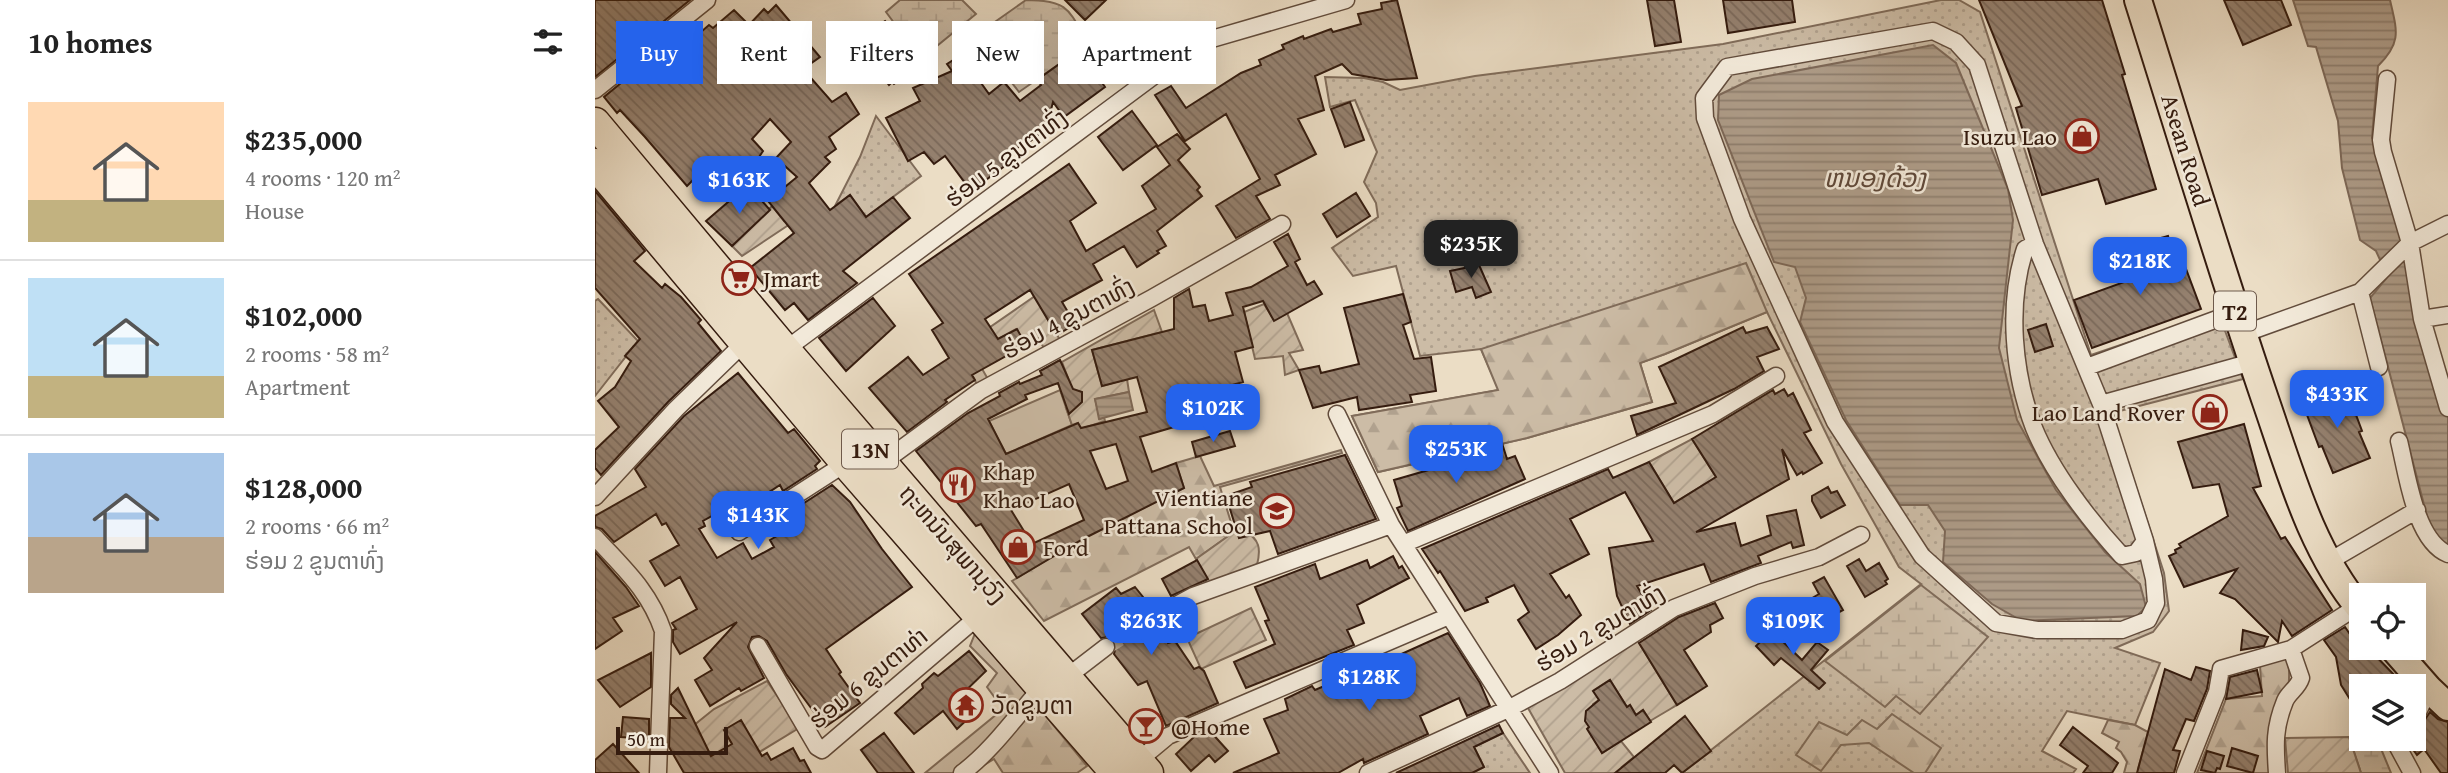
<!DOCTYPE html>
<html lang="en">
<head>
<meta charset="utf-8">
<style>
  body { margin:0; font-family:"Gentium Book Plus","Noto Sans Lao",serif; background:#f6f6f6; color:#222; height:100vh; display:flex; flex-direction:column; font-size:26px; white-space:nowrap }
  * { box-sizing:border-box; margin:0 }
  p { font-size:23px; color:#767676 }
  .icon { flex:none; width:38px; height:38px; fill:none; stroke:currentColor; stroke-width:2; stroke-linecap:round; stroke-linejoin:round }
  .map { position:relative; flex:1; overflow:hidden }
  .side { display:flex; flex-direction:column; background:#fff; width:595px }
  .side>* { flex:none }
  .top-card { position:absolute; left:21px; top:21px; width:665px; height:63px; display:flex; gap:14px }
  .buttons { position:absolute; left:1754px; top:583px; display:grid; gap:14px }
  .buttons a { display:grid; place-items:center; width:77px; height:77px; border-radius:0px; background:#fff; box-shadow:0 7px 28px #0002; font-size:35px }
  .scale { position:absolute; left:21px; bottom:18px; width:112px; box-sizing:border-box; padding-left:7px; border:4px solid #351c0f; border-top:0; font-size:19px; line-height:24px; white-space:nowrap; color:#351c0f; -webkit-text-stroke:5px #f2e9d9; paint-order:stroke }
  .price { position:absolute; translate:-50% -60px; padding:0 16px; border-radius:14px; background:#2563eb; color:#fff; font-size:23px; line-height:46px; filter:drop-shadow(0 2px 4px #0008) }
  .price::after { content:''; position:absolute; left:50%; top:42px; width:21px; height:16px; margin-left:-10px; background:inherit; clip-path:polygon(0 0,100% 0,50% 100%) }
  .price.active { background:#222; color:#fff }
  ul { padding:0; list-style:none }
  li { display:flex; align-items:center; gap:21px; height:175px; padding:0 28px }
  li+li { border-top:2px solid #e0e0e0 }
  li span { display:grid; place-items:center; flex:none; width:196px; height:140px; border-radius:0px; color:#555 }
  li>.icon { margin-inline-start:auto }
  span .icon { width:84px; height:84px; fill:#fffc; stroke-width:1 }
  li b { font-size:30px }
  h2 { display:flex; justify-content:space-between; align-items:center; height:84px; padding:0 28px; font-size:30px }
  .pill { padding:0 24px; border-radius:0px; background:#fff; box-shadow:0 7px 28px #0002; font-size:24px; line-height:63px }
  .pill.active { background:#2563eb; color:#fff }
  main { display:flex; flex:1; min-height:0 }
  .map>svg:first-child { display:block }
</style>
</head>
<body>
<main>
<section class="side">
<h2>10 homes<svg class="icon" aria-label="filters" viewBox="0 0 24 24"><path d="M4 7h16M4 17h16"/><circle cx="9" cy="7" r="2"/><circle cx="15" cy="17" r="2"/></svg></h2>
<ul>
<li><span style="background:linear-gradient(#ffd9b3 70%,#c2b280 0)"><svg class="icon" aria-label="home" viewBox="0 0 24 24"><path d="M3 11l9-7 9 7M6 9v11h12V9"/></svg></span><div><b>$235,000</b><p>4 rooms · 120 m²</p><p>House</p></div></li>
<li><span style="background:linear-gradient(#bfe0f5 70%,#c2b280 0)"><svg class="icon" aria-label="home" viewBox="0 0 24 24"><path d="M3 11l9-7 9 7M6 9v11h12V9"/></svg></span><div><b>$102,000</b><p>2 rooms · 58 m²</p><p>Apartment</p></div></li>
<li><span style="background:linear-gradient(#a9c7e8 60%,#b9a48a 0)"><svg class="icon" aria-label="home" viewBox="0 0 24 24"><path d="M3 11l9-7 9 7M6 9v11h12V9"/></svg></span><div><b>$128,000</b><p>2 rooms · 66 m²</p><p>ຮ່ອມ 2 ຂູນຕາທົ່ງ</p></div></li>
</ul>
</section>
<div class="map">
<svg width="1853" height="773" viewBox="0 0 1853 773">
  <defs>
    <pattern id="grass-dots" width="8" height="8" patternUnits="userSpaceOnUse" patternTransform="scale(1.75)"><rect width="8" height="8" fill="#ccbca6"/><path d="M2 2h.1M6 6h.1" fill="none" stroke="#b0a18e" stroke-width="1.8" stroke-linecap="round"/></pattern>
    <pattern id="forest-firs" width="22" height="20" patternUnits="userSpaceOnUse" patternTransform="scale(1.75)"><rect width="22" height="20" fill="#ccbca6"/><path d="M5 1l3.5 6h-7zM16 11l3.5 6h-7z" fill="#b0a18e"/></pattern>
    <pattern id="wetland-marsh" width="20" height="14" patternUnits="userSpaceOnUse" patternTransform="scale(1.75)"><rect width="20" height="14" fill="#ccbca6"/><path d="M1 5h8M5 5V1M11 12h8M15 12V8" fill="none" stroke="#b0a18e"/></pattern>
    <pattern id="garden-furrows" width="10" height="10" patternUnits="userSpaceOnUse" patternTransform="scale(1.75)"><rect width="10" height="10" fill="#ccbca6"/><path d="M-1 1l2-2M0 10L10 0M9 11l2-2" fill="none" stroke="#b0a18e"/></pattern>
    <pattern id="water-rules" width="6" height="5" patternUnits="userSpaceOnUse" patternTransform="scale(1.75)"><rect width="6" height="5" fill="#ad9b87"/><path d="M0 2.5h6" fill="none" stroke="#8e7e6d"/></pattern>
    <pattern id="building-back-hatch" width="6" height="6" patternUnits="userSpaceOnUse" patternTransform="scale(1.75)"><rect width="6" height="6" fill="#94806e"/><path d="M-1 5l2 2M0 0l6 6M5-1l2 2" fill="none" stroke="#7a6859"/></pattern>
  </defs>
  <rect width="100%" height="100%" fill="#ebddc5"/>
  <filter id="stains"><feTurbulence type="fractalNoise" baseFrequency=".00286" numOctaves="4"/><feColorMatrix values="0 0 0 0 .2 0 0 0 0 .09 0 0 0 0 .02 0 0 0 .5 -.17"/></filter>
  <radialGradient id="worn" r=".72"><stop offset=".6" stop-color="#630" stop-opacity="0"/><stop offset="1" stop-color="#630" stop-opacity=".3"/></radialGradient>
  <path fill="url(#grass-dots)" stroke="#806c5a" stroke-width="2" d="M1346 0H1364L1385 12 1496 355 1623 312 1648 379 1517 413 1569 573 1574 611 1558 632 1520 648 1565 663 1540 725 1472 711 1447 751 1481 769 1478 773H1087L1326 584 1304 567 1246 464 1172 312 1070 354 1045 363 1057 402 932 438 783 472 757 416 904 390 886 349 825 356 801 266 758 276 737 248 783 217 781 203 769 182 782 152 760 100 735 107 730 77 769 78 788 82 805 90 880 76 1128 44Z
    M281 116 326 176 271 217 255 195 240 206 265 157Z
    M3 299 43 341 0 396V301Z
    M908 733 935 773H877L889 767 879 747Z"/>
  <path fill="url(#forest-firs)" stroke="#806c5a" stroke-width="2" d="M1151 263 1172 312 1070 354 1045 363 1057 402 932 438 783 472 757 416 903 390 886 349Z
    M746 450 747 453 625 487 639 532 601 559 594 547 449 621 417 581 488 538 589 488 581 463 605 456 619 486Z
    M381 631 492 766 482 773H408L399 759 376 773H330L408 709 392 687 402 673 375 646Z
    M1692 657C1700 683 1683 745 1677 773H1602L1631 699 1667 696 1665 666Z
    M1297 714 1346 748 1330 773H1319L1274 743 1246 745 1226 771 1201 755 1224 722 1252 735 1267 720 1282 729Z
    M1513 720 1540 725 1553 732 1543 769 1548 773H1529L1532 762 1526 752 1521 748 1524 742 1507 733Z"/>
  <path fill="url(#wetland-marsh)" stroke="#806c5a" stroke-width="2" d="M305 0H367L381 14 326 59 291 12Z
    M431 0C474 0 474 10 493 44L424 92 380 36Z
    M1326 585 1393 637 1325 714 1301 696 1290 707 1230 661Z
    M1782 739 1796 773H1766L1757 746 1769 745Z"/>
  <path fill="#ccbca6" stroke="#806c5a" stroke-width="2" d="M465 390 477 425 411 454 394 421Z"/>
  <path fill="url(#garden-furrows)" stroke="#806c5a" stroke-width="2" d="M177 206 189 221 200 213 204 218 147 256 137 246Z
    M440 296 465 340 449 348 443 338 431 345 421 329 378 353 394 381 383 386 362 350Z
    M669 304 679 320 692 313 708 350 694 353 704 370 690 375 688 356 660 359 649 312Z
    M559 310 567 332 497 350 507 386 532 379 534 392 500 399 505 419 509 417 510 421 486 429 483 423 477 425 471 408H480L477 389 468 397 463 383 473 378 467 362Z
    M1097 439 1121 477 1079 503 1054 462Z
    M649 531C665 539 666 549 662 565L613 586 601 559 639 532Z
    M656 608 671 640 606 669 592 638Z
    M1041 638 1082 705 1055 721 1048 710 1041 715 1035 705 1032 707 1015 680 999 690 1004 700 998 704 994 727 1007 753 1026 741 1039 757 1027 767 1032 773H970L933 708Z
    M172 681 204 728 130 773H127L98 726 119 709Z
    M1754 737 1766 773H1693L1690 738Z"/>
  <path fill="url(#water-rules)" stroke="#7d6857" stroke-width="2" d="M1698 0H1795C1802 31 1807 42 1783 66L1777 138 1781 143 1807 242 1786 262 1781 251 1765 240 1747 168 1743 121 1721 47 1713 46Z
    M1338 45 1361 63 1413 189 1418 220 1404 348 1422 420 1461 490 1510 552 1545 584 1551 607 1542 616 1427 621 1397 604 1348 562 1350 531 1333 505H1305L1251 420 1205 322 1211 298 1200 267 1179 262 1123 120 1124 95 1157 79Z
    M1808 258 1812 266 1853 415V548L1846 543 1833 520 1775 298Z
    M534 392 538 410 504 419 500 399Z"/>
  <path fill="url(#building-back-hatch)" stroke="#351c0f" stroke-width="2" fill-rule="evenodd" d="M0 0H95L0 77Z
    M470 0H511L490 20Z
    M802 0 822 78 791 80 757 74 747 64 720 76 729 110 703 119 721 154 680 175 685 185 661 196 675 219 641 238 621 206 665 179 631 114 590 141 560 95 576 86 591 108 646 73 666 65 664 60 689 49 687 45 708 36 709 39 736 29 738 32 766 24 763 14 787 9 786 3Z
    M1052 0H1079L1086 42 1060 46Z
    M1128 0H1197L1200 22 1133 33Z
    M1384 0H1507L1530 74 1527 75 1561 189 1511 204 1503 179 1447 195 1421 108 1427 106Z
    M1629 0H1686L1696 25 1648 45Z
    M181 5 225 57 208 69 237 102 251 93 264 114 234 137 241 149 230 157 235 162 214 183 235 210 255 195 271 217 298 197 315 218 248 271 262 283 213 320 199 303 190 310 155 268 199 233 173 201 202 177 181 158 196 142 175 119 157 139 168 151 143 189 115 163 92 186 50 137 25 110 22 113 9 97 59 56 67 66 114 25 118 28 139 10 154 25 169 9 173 13Z
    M290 21 325 63 299 84 297 82 294 85 269 53 261 60 249 45 265 33 268 36Z
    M484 50 510 87 469 117 458 102 451 129 429 146 428 144 407 159 411 165 376 191 350 156 339 164 329 152 313 161 291 118 325 101 318 88 357 71 352 64 366 55 394 94 409 82 425 101 446 85 442 80Z
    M755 102 769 140 750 147 736 109Z
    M537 111 562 145 528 170 503 137Z
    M582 134 595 149 583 160 605 187 602 190 607 196 562 231 571 246 562 251 564 253 542 267 529 246 498 264 507 280 467 302 480 324 462 335 435 290 390 319 403 339 422 329 431 345 377 375 380 380 350 400 352 402 312 432 274 388 313 357 328 375 354 358 337 330 348 323 314 274 474 164 501 203 475 221 491 251 561 209 547 186 575 165 562 147Z
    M153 185 175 210 137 246 111 221Z
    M0 191 50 251 39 261 67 288 70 284 86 297 106 320 103 323 126 351 73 402 6 475 0 468V450L24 427 3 401 20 387 36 361 30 356 45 339 0 288Z
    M761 193 775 216 742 237 728 214Z
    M693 234 705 259 700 262 712 285 719 281 727 294 679 321 668 301 648 307 658 347 640 352 648 382 572 403 579 427 545 437 557 472 581 463 589 488 488 539 422 578 386 524 381 526 321 451 373 413 405 396 404 393 424 382 425 384 447 375 445 371 465 360 478 389 487 392V402L474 414 463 383 430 395 432 399 393 419 411 454 483 423 486 428 552 412 542 377 507 386 497 350 579 329V298L594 289 598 307 610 305 614 321 638 315 631 293 656 287 693 266 679 242ZM521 444 533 481 511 489 495 451ZM474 484 489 520 437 544 416 510Z
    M1573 236 1580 263 1588 261 1606 309 1497 348 1479 300 1546 276 1537 246Z
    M884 265 896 292 881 298 877 287 861 292 855 271Z
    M808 294 816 322 808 325 819 359 836 357 841 391 815 395 817 402 764 410 762 397 718 408 704 370 724 366 726 373 764 364 749 308Z
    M278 298 300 326 251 371 224 338Z
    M1451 324 1458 346 1440 352 1433 330Z
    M1148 327 1151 333 1172 327 1184 349 1162 357 1169 371 1139 389 1042 435 1036 416 1081 403 1064 367Z
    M143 373 193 433 199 429 225 461 220 466 222 469 188 491 185 485 139 515 133 507 108 521 110 526 104 529 122 558 148 543 157 559 179 547 175 540 199 526 192 514 237 485 255 502 287 549 317 587 231 649 246 672 244 674 265 703 230 727 191 674 172 641 164 636 157 637 153 647 169 678 146 691 144 688 115 706 100 680 117 670 109 658 142 622 85 654 78 642V630L81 629 77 623 102 609 85 577 70 586 55 561 84 545 71 523 67 525 61 514 19 542 7 529 0 527V516L51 487 40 469 89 416Z
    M1751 388 1767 431 1764 432 1775 458 1738 473 1727 446 1724 447 1708 404Z
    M1189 389 1193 396 1198 393 1216 430 1209 433 1227 463 1208 474 1207 472 1202 475 1187 449 1194 479 1101 532 1140 523 1146 546 1176 535 1172 516 1201 510 1209 545 1198 548 1196 542 1163 556 1166 563 1116 582 1109 564 1042 586 1056 610 1035 624 1022 596 1014 548 1058 541 1030 492 975 519 994 554 955 574 971 598 974 595 986 615 963 635 941 649 923 620 934 612 919 585 891 598 893 602 870 611 845 571 843 573 827 549 1013 469 1018 478 1054 462 1079 503 1121 477 1097 439 1178 390 1180 394Z
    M1649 424 1666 486 1658 488 1686 539 1690 537 1737 610 1697 636 1687 621 1683 642 1640 599 1625 593 1642 569 1589 587 1574 556 1581 553 1580 550 1586 547 1584 544 1633 516 1624 484 1598 488 1583 442Z
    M635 431 640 446 601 457 597 442Z
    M906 440 912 459 920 456 930 479 813 531 802 508 807 506 799 480 882 456 879 448Z
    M750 455 781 519 683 554 675 531 644 538 631 496 657 487 655 482Z
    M1233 487 1236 493 1242 491 1250 505 1226 518 1217 501V496Z
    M0 552 31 587 44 606 18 618 27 631 0 649Z
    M798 556 804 568 807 566 814 578 762 605 769 623 752 630 759 645 651 688 639 662 680 644 670 621 674 620 660 587 720 564 725 579 772 560 775 568Z
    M1264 559 1271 571 1284 563 1293 579 1290 581 1292 584 1270 597 1252 566Z
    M602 560 613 579 576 596 567 579Z
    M1229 577 1248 610 1224 623 1212 601 1224 594 1218 583Z
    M540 587 556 607 539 617V629L548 633 563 627 573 643 580 641 599 669 604 667 609 671 623 703 571 726 552 681 543 685 519 654 521 646 519 640 514 637 506 638 487 614 521 588 526 594Z
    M1120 603 1128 618 1115 625 1116 632 1089 650 1112 686 1082 705 1044 643 1084 617Z
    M1750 627 1761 643 1766 640V648H1773L1810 686H1766V717L1746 685 1741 657 1729 640Z
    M1648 630 1673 637 1669 646 1646 650Z
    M1177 631 1207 660 1222 642 1233 650 1216 670 1230 683 1224 689 1186 658 1179 665 1161 646Z
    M853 633 885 683 895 706 872 716 864 698 825 716 833 734 769 763 768 759 743 773H638L684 753 669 719 693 710 690 699 717 686 720 690 741 681 743 685 763 676 773 698 804 684 793 660Z
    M374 651 391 671 362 699 376 716 362 729 348 711 319 734 300 713 328 688 327 684 339 673 343 676Z
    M56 653V687L25 707 3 680Z
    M1601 667 1615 671 1612 689 1599 721 1591 719 1578 750 1585 751 1579 773H1542L1570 669 1596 680Z
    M1662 670 1667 692 1631 699 1635 677Z
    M1015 680 1032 707 1035 705 1041 715 1048 710 1056 722 1007 753 992 729 994 727 990 721 991 711 1004 700 998 691Z
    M83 688 116 756 137 744 129 730 146 720 167 756 172 753 176 760 198 748 205 761 209 760 216 773H89L74 747 75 718H90L76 704V695Z
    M1835 712 1843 719 1853 722V773H1846L1829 749 1822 755 1810 738H1818V725L1829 721Z
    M1090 716 1116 751 1087 773 1079 765 1070 773H1020Z
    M28 717 54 719V739L26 737Z
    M904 725 908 733 879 747 889 767 877 773H801Z
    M1478 727 1523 763 1517 773H1488L1493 766 1465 745Z
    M614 730 633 751 620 762 614 755 596 771 581 754 601 735Z
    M289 733 319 773H283L266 750Z
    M18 744 44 773H0V760Z
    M1637 748 1663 756 1658 773 1632 766Z
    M1612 751 1629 756 1625 769 1622 768 1620 773 1606 770Z"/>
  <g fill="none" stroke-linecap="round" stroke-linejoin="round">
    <path stroke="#c7b6a1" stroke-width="16" stroke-dasharray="16 8" stroke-linecap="butt" d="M511 647 548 623"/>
    <g stroke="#624c3c" stroke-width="19">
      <path id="street" d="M1792 79 1786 140 1788 152 1815 243 1827 319 1853 408
        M0 90 112 0
        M1440 244 1430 249C1412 305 1418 373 1439 428 1457 472 1495 521 1527 556L1541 553 1550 541 1506 404 1440 244 1382 65 1361 42 1338 31 1132 67 1109 98 1110 118 1147 219 1240 422 1327 556 1401 623 1442 630H1527L1553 620 1561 603 1559 579 1550 541
        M1765 292 1784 367
        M1827 319 1853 315
        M1648 334 1765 292 1815 243 1853 224
        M190 350 603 43 751 0
        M1492 367 1641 312
        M1506 404 1657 362
        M742 414 796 525 955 773
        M1804 441C1812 473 1820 541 1853 554
        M287 463 385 391 557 298 687 224
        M0 497 81 409 149 343
        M144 532 251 463
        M0 537C28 568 54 590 68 631L63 773
        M808 544 1118 414 1181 376
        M1733 562 1822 510
        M548 623 598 596 796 525
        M163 646 222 747 227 750 385 615
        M472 677 511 647
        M1818 715 1823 712 1834 689
        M1798 738 1817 773
        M543 761 573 736 854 616
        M367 773C397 751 422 715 447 687
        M773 773 913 709 965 681 1079 608 1160 576 1224 557 1266 535
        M1590 773 1622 692 1626 669 1696 649 1763 606
        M1682 773C1680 745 1679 728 1690 701 1694 692 1703 688 1706 678L1696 649"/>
    </g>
    <g stroke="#351c0f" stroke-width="30">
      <path id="primary" d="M1543 0C1585 133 1625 267 1670 399 1695 471 1716 550 1766 610
        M1798 648 1834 689 1853 707"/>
    </g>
    <g stroke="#351c0f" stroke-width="33">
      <path id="highway" d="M0 123 190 350 553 773
        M0 164 251 463 521 773"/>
    </g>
    <use href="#street" stroke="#f2e9d9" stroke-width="16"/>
    <use href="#primary" stroke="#ebddc5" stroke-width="26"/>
    <use href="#highway" stroke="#ebddc5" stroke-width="30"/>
  </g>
  <defs>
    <g id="shop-ring" transform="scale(1.75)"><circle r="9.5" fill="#f2e9d9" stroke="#8f2418" stroke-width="1.5"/><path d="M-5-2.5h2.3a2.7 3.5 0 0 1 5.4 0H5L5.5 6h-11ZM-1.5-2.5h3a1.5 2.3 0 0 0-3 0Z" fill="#8f2418"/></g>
    <g id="supermarket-ring" transform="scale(1.75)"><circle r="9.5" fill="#f2e9d9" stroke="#8f2418" stroke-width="1.5"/><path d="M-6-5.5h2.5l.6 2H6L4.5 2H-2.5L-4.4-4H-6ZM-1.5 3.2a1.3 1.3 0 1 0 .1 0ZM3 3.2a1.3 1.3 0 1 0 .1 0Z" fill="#8f2418"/></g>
    <g id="restaurant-ring" transform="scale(1.75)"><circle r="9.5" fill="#f2e9d9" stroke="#8f2418" stroke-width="1.5"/><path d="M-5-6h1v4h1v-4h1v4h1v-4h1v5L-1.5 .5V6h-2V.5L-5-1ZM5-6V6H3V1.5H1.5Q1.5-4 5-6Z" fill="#8f2418"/></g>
    <g id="school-ring" transform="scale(1.75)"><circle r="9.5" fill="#f2e9d9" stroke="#8f2418" stroke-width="1.5"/><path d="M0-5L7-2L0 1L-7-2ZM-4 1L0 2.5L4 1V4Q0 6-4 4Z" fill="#8f2418"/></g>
    <g id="temple-ring" transform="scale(1.75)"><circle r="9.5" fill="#f2e9d9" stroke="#8f2418" stroke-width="1.5"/><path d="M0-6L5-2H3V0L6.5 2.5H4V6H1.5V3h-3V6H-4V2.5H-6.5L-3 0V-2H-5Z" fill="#8f2418"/></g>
    <g id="bar-ring" transform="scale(1.75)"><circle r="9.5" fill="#f2e9d9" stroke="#8f2418" stroke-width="1.5"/><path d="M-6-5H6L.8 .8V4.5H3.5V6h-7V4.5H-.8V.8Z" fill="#8f2418"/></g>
  </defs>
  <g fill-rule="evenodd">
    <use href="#shop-ring" x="1487" y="136"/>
    <use href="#supermarket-ring" x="144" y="278"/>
    <use href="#shop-ring" x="1615" y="412"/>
    <use href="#restaurant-ring" x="363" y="485"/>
    <use href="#school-ring" x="682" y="511"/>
    <use href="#shop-ring" x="423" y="547"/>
    <use href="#temple-ring" x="371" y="705"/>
    <use href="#bar-ring" x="551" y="726"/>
  </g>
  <g text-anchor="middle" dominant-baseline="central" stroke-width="5" stroke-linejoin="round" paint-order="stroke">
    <g fill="#f2e9d9" stroke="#6e5a4c" stroke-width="2">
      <rect x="1619" y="291.5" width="42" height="39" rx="5"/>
      <rect x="247" y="429.5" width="56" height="39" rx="5"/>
    </g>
    <g font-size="23" font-weight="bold" fill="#351c0f">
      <text x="1640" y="311">T2</text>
      <text x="275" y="449">13N</text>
    </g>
    <g font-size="24" fill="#351c0f" stroke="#f2e9d9" text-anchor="start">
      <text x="1462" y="136" text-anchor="end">Isuzu Lao</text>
      <text x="168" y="278">Jmart</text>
      <text x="1590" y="412" text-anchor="end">Lao Land Rover</text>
      <text x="388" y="471">Khap<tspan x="388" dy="28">Khao Lao</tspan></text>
      <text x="658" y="497" text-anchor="end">Vientiane<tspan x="658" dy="28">Pattana School</tspan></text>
      <text x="448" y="547">Ford</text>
      <text x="396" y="705">ວັດຂູນຕາ</text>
      <text x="576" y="726">@Home</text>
    </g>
    <g font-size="24" fill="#351c0f" stroke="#f2e9d9">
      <text transform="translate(1591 150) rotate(73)">Asean Road</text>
      <text transform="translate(411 158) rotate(-37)">ຮ່ອມ 5 ຂູນຕາທົ່ງ</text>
      <text transform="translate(473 318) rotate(-28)">ຮ່ອມ 4 ຂູນຕາທົ່ງ</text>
      <text transform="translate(358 544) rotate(49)">ຖະຫນົນສຸພານຸວົງ</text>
      <text transform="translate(1005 628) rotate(-31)">ຮ່ອມ 2 ຂູນຕາທົ່ງ</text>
      <text transform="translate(273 678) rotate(-39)">ຮ່ອມ 6 ຂູນຕາທ່າ</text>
    </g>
    <g font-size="26" font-style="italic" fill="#5f4839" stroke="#f2e9d9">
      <text x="1280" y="177">ຫນອງດ້ວງ</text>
    </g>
  </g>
  <rect width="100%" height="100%" filter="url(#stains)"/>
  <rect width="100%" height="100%" fill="url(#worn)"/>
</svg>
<div class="buttons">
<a><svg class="icon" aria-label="locate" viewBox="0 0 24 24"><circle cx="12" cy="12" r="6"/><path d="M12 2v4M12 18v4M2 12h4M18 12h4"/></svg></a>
<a><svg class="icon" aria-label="layers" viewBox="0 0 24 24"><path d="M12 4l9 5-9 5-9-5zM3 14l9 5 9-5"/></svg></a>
</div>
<div class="scale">50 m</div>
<b class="price" style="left:144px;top:216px">$163K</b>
<b class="price active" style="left:876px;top:280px">$235K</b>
<b class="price" style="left:1545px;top:297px">$218K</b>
<b class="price" style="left:1742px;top:430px">$433K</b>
<b class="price" style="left:618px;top:444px">$102K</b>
<b class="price" style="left:861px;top:485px">$253K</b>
<b class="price" style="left:163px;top:551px">$143K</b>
<b class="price" style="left:556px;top:657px">$263K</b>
<b class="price" style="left:1198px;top:657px">$109K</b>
<b class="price" style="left:774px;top:713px">$128K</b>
<div class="top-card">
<a class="pill active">Buy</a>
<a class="pill">Rent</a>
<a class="pill">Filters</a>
<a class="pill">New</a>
<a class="pill">Apartment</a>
</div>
</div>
</main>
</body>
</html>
